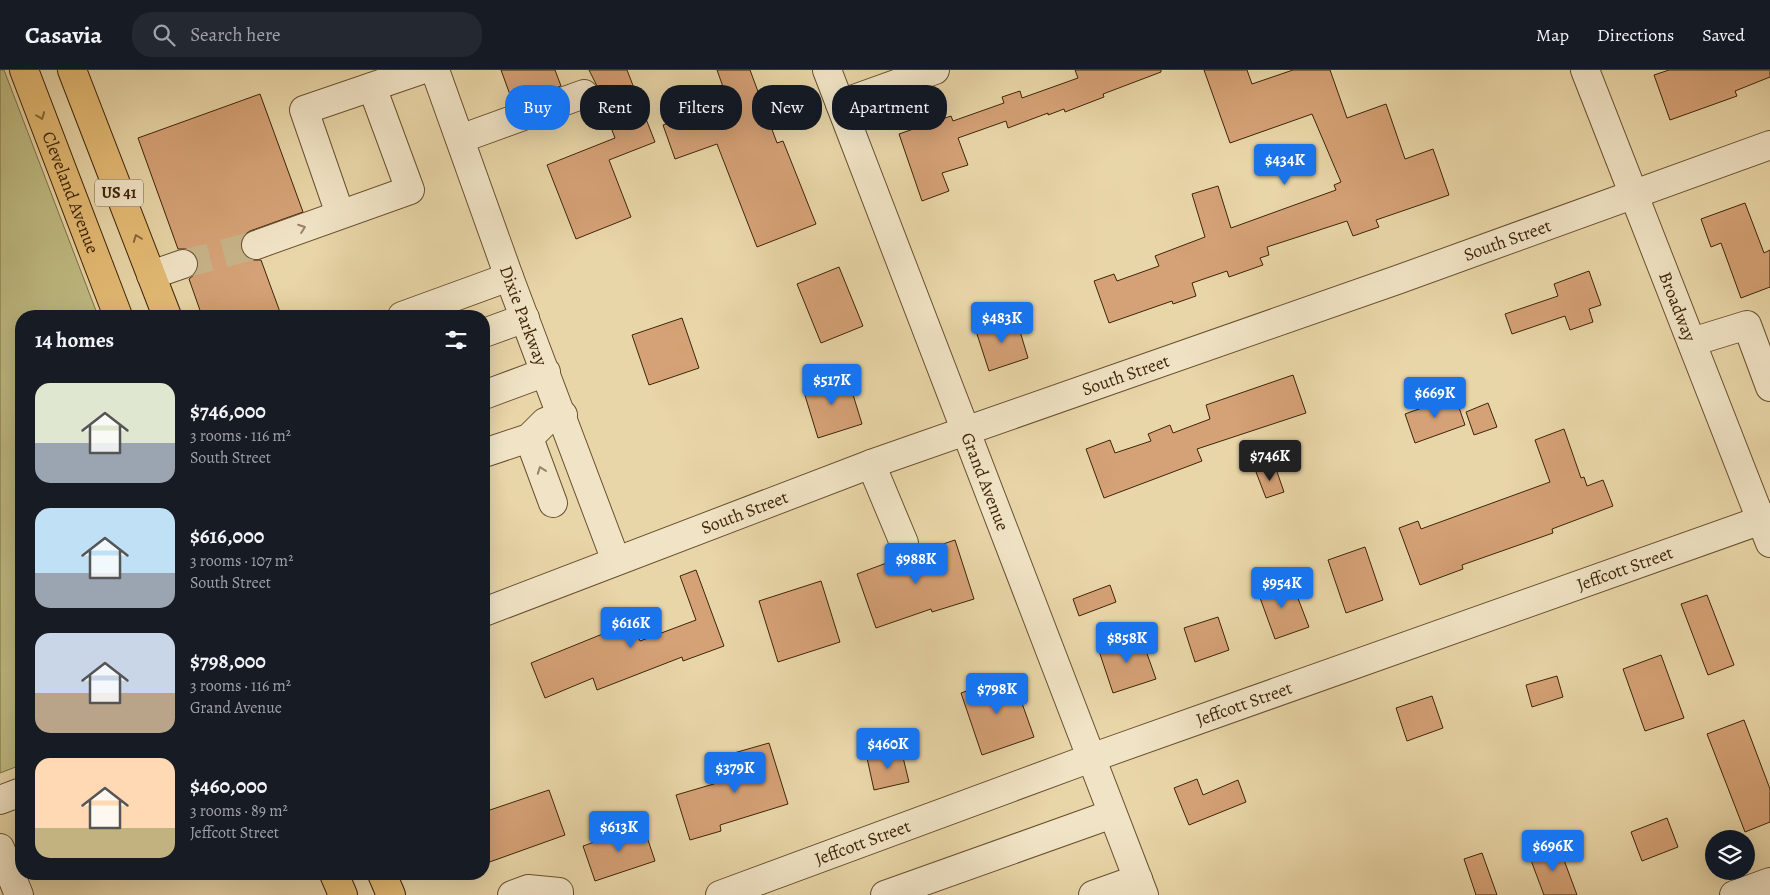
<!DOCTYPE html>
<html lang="en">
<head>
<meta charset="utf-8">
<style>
  body { margin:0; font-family:Alegreya,serif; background:#242831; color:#f1f3f6; height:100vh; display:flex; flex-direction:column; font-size:19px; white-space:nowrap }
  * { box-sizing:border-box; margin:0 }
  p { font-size:16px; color:#9ea1a6 }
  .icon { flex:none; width:28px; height:28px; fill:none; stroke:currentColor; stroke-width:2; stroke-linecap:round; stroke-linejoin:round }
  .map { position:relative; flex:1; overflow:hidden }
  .sheet { position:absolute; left:15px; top:240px; width:475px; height:570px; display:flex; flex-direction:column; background:#171b24; border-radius:20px; box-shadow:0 5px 20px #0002 }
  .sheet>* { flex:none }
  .guide { position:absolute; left:505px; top:15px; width:475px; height:45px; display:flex; gap:10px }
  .fabs { position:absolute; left:1705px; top:760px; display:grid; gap:10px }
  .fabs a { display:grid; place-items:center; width:50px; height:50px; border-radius:50%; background:#171b24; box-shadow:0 5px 20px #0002; font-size:25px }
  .price { position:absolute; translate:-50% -42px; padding:0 11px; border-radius:5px; background:#1a73e8; color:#fff; font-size:16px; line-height:32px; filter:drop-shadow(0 1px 2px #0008) }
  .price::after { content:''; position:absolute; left:50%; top:30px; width:15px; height:11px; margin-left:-8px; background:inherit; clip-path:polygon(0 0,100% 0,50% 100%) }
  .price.on { background:#222; color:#fff }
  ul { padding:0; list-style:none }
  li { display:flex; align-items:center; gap:15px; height:125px; padding:0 20px }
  li span { display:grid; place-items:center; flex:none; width:140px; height:100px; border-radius:15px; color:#555 }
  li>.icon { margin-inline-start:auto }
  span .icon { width:60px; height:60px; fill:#fffc; stroke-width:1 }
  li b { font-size:21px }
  h2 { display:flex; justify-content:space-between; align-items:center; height:60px; padding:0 20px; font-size:21px }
  .tag { padding:0 18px; border-radius:20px; background:#171b24; box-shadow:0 5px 20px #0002; font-size:18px; line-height:45px }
  .tag.on { background:#1a73e8; color:#fff }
  header { display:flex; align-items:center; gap:30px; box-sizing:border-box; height:70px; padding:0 25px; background:#171b24; border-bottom:1px solid #363941 }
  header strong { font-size:24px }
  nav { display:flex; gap:28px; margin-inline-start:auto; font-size:18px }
  .search { width:350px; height:45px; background:#242831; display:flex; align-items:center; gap:12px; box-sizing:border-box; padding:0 18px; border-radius:20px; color:#9ea1a6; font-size:19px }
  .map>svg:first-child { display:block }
</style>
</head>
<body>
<header>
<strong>Casavia</strong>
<div class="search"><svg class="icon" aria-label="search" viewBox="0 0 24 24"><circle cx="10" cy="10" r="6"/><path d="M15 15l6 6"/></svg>Search here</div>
<nav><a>Map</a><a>Directions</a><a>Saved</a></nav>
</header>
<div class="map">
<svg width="1770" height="825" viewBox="0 0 1770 825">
  <rect width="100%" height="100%" fill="#e9d6a8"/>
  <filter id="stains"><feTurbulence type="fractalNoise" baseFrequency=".004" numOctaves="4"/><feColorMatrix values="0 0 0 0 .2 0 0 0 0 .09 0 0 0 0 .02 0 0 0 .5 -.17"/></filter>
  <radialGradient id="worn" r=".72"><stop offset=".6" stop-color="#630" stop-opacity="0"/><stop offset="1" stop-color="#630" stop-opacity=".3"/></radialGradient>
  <path fill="#bfbb82" stroke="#7e7045" d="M0 0H4L98 246H21V695L0 703Z"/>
  <path fill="#d5a176" stroke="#3e2508" d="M501 0H555L561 16 513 33Z
    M589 0H627L655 72 609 90 631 147 576 169 547 95 615 68 599 27 598 18Z
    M717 0H750L777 73 783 71 816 154 757 177 717 74 675 89 663 55 728 31Z
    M1075 0H1161V2L1103 24 1104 27 1065 42 1064 39 1048 45V43L1008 58 1006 51 958 68 968 95 942 103 949 121 922 131 899 64 951 46 953 51 1004 33 1002 27 1020 21 1022 28 1078 8Z
    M1204 0H1247L1252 14 1293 0H1330L1347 48 1386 34 1405 89 1433 79 1449 125 1376 150 1379 157 1353 166 1347 151 1267 177 1269 185 1260 188 1263 195 1229 207 1227 201 1192 213 1196 226 1173 234 1172 231 1109 253 1094 211 1114 204 1117 211 1159 196 1155 186 1205 167 1192 124 1218 116 1231 158 1336 120 1334 115 1341 112 1312 44 1230 73Z
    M1669 0H1770V7L1735 21 1737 26 1670 50 1654 5Z
    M260 24 303 142 250 161 244 165 241 172V180L246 187 254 190H261L280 242 269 246H202L189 209 195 204 198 197V188L193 182 186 179H178L138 68Z
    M1745 133 1764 183 1770 180V217L1741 228 1721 173 1711 177 1701 149Z
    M839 197 863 256 821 273 797 214Z
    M1589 201 1601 235 1589 239 1593 252 1570 260 1565 246 1512 264 1505 244 1558 226 1554 214Z
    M682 248 699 298 649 315 632 265Z
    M1016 248 1028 288 989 301 976 261Z
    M847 305 862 354 818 368 803 319Z
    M1293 305 1306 343 1197 379 1202 391 1104 428 1086 379 1110 370 1115 383 1151 371 1148 364 1170 355 1173 363 1210 349 1206 335Z
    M1455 326 1465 355 1415 373 1405 344Z
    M1488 333 1497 357 1474 365 1466 342Z
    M1564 359 1581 408 1584 407 1587 416 1603 410 1613 436 1552 459 1553 463 1462 495 1463 499 1420 515 1399 458 1418 451 1421 459 1550 412 1535 370Z
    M1275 396 1284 422 1266 428 1256 402Z
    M955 470 974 529 932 542 931 539 876 558 857 504 900 488H910L916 483Z
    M1365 477 1383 530 1346 543 1328 490Z
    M696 500 724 576 683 591 682 587 597 620 593 608 545 628 531 593 632 552 640 571 696 550 680 506Z
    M1272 508 1278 524 1294 518 1309 557 1275 569 1255 514Z
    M821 511 840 572 778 592 759 531Z
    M1110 515 1116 532 1079 546 1073 529Z
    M1707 525 1734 595 1708 605 1681 534Z
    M1218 547 1229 580 1195 592 1184 558Z
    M1140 564 1156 609 1113 623 1098 578Z
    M1661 585 1684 648 1645 661 1623 599Z
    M1012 605 1034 667 982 685 961 623Z
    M1557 606 1563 627 1532 637 1526 615Z
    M1432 626 1443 658 1407 671 1396 638Z
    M1744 650 1770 719V752L1745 762 1707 664Z
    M769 673 788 734 720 755 721 761 690 770 676 725 741 706 734 683Z
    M901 679 909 712 874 720 867 688Z
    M1197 709 1203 725 1238 710 1246 732 1189 755 1174 718Z
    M549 720 565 765 484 794V742Z
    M1667 748 1678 777 1642 791 1631 762Z
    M643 755 655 791 595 811 583 776Z
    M1558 774 1577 825H1544L1529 785Z
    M1482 783 1497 825H1476L1464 789Z"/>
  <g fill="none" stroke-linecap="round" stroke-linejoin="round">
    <path stroke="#c7b388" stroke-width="28" stroke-dasharray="28 14" stroke-linecap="butt" d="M183 194 256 175"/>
    <g stroke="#695130" stroke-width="30">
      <g id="minor">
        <path id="s1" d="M435 0 509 207 616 491"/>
        <path id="s2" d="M827 0 1144 825"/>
        <path id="s3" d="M1585 0 1770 473"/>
        <path d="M840 34 935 0"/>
        <path d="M460 69 584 24"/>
        <path d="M340 144 304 40 421 0"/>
        <path d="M256 175 410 120 372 17"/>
        <path d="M151 205 183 194"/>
        <path d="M402 246 509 207"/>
        <path d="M484 263 525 248"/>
        <path d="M1692 272 1747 255 1770 317"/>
        <path d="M484 325 546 302"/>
        <path d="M529 368 553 433"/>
        <path d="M484 383 529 368 545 352 563 345"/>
        <path d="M871 394 904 473"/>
        <path id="s4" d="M484 542 871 394 1397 210 1770 75"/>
        <path d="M0 730 21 722"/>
        <path d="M0 778 19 825"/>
        <path d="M512 825 528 819 559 822V825"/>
        <path id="s5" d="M720 825 1091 688 1770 447"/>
        <path d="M885 825 1112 744"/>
        <path d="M1093 825 1138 809"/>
        <path d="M1734 825 1770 812"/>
      </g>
    </g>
    <g stroke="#3e2508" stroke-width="30">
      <g id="major">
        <path id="s6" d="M24 0 118 246"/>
        <path d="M72 0 167 246"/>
        <path d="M334 804 343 825"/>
        <path d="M382 804 391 825"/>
      </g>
    </g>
    <use href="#minor" stroke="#f1e4c6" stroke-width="28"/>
    <use href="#major" stroke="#e4bb74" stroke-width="28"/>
  </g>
  <defs><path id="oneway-chevron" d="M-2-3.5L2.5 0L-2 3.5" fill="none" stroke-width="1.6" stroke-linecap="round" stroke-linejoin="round" transform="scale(1.25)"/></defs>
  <g stroke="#896839">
    <use href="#oneway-chevron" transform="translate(41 46) rotate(69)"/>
    <use href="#oneway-chevron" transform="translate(137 168) rotate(-111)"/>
  </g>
  <g stroke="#988467">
    <use href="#oneway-chevron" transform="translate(302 158) rotate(-20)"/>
    <use href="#oneway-chevron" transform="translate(541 400) rotate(-110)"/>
  </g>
  <g text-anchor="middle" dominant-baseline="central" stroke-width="5" stroke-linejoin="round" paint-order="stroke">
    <rect fill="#f1e4c6" stroke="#745e41" stroke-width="1" x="95" y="109.5" width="48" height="27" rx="4"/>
    <g font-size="16" font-weight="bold" fill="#3e2508">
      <text x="119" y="123">US 41</text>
    </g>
    <g font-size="18" fill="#3e2508" stroke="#f1e4c6">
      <text stroke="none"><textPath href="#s6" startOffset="131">Cleveland Avenue</textPath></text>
      <text stroke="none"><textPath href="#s4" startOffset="1089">South Street</textPath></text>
      <text stroke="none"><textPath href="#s3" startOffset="254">Broadway</textPath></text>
      <text stroke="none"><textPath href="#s1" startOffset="261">Dixie Parkway</textPath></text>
      <text stroke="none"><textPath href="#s4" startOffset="684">South Street</textPath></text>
      <text stroke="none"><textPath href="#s2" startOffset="441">Grand Avenue</textPath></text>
      <text stroke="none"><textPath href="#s4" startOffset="279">South Street</textPath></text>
      <text stroke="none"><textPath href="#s5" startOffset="962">Jeffcott Street</textPath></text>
      <text stroke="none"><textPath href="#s5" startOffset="558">Jeffcott Street</textPath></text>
      <text stroke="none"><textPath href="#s5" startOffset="152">Jeffcott Street</textPath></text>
    </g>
  </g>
  <rect width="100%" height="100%" filter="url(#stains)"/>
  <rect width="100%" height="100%" fill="url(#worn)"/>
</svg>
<div class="fabs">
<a><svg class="icon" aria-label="layers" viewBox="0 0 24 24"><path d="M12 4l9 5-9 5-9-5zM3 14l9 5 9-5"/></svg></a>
</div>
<b class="price" style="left:1285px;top:116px">$434K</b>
<b class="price" style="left:1002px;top:274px">$483K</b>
<b class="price" style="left:832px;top:336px">$517K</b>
<b class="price" style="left:1435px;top:349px">$669K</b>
<b class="price on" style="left:1270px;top:412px">$746K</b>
<b class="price" style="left:916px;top:515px">$988K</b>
<b class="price" style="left:1282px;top:539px">$954K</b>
<b class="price" style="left:631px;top:579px">$616K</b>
<b class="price" style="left:1127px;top:594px">$858K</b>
<b class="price" style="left:997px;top:645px">$798K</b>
<b class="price" style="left:888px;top:700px">$460K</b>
<b class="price" style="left:735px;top:724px">$379K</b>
<b class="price" style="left:619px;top:783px">$613K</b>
<b class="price" style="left:1553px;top:802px">$696K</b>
<div class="guide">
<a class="tag on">Buy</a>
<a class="tag">Rent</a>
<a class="tag">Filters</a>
<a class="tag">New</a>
<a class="tag">Apartment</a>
</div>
<section class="sheet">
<h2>14 homes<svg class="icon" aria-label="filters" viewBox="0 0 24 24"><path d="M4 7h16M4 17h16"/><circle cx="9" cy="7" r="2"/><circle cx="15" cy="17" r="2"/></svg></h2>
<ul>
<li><span style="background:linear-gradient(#dfe7d0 60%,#9aa5b1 0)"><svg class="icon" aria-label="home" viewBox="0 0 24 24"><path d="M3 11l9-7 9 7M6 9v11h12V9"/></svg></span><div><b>$746,000</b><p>3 rooms · 116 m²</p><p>South Street</p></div></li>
<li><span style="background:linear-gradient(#bfe0f5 65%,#9aa5b1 0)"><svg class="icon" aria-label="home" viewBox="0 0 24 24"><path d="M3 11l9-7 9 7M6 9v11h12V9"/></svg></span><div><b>$616,000</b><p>3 rooms · 107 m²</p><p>South Street</p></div></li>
<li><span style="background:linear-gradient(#c9d6e8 60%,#b9a48a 0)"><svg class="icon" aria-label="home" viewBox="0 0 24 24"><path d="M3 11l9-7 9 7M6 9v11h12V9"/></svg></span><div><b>$798,000</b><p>3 rooms · 116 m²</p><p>Grand Avenue</p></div></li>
<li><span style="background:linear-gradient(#ffd9b3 70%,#c2b280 0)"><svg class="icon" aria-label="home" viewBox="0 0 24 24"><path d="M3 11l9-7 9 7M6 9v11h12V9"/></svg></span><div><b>$460,000</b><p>3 rooms · 89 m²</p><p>Jeffcott Street</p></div></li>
</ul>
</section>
</div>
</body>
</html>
